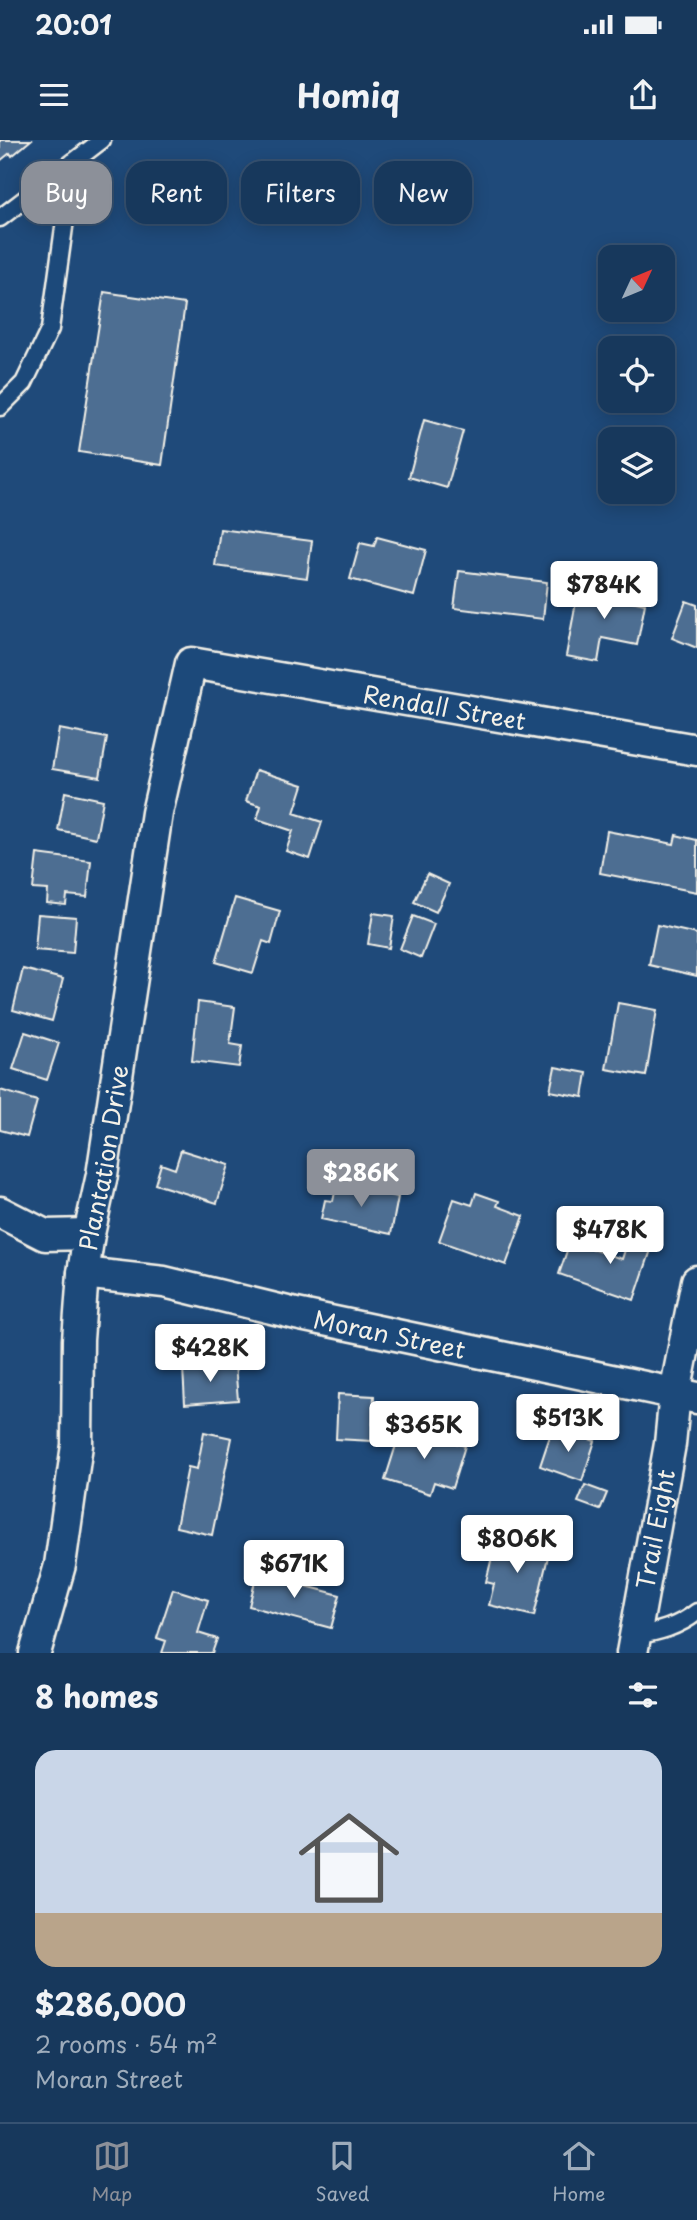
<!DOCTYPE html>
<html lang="en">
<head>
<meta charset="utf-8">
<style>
  body { margin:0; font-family:"Playpen Sans",sans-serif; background:#244365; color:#f1f3f6; height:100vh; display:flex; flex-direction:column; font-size:26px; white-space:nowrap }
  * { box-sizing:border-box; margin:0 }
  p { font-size:23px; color:#9eacbb }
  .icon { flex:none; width:38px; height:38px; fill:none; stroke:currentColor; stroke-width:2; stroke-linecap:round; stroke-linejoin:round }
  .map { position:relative; height:1513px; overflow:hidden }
  .drawer { display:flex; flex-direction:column; background:#17385c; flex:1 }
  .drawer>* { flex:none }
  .hud { position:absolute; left:21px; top:21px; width:656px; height:63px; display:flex; gap:14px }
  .needle { width:46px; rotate:46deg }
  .fabs { position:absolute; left:598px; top:105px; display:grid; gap:14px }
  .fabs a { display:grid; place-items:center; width:77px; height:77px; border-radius:14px; background:#17385c; box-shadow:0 4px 18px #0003,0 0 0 2px #365272; font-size:35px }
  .price { position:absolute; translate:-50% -60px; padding:0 16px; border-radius:7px; background:#fff; color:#222; font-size:23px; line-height:46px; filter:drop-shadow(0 2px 4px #0008) }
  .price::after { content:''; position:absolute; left:50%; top:42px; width:21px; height:16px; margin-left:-10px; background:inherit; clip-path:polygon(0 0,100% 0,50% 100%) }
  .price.on { background:#8c9099; color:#fff }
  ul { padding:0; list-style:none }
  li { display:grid; align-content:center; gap:14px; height:371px; padding:0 35px }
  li+li { border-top:2px solid #365272 }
  li span { display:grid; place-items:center; height:217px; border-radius:21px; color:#555 }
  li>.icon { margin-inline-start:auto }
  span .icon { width:126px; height:126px; fill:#fffc; stroke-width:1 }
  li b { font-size:30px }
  h2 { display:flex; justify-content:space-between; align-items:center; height:84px; padding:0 35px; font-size:30px }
  .tag { padding:0 24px; border-radius:21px; background:#17385c; box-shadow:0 4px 18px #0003,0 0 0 2px #365272; font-size:24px; line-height:63px }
  .tag.on { background:#8c9099; color:#fff }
  .status { display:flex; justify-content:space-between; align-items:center; height:49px; padding:0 35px; background:#17385c; direction:ltr }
  .status svg { height:19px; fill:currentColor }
  header { display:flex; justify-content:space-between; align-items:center; height:91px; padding:0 35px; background:#17385c; font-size:32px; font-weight:700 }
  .dock { display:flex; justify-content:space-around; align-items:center; height:98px; border-top:2px solid #365272; background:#17385c; font-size:19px; color:#9eacbb }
  .dock a { display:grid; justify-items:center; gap:4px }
  .dock .on { color:#8c9099 }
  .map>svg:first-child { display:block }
</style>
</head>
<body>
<div class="status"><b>20:01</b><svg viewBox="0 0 49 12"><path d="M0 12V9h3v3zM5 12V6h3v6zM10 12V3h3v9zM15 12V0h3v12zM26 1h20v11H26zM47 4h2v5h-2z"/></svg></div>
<header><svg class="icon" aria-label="menu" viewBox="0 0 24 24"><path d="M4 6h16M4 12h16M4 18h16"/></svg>Homiq<svg class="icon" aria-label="share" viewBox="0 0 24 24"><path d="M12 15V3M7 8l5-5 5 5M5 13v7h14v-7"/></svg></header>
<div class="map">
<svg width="697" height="1513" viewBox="0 0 697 1513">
  <rect width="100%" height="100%" fill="#1f4a7a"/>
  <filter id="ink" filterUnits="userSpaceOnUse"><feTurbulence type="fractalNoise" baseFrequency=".0143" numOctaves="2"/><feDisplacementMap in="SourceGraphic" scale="14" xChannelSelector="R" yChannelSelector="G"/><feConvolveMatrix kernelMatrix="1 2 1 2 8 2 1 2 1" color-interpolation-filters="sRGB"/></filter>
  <g filter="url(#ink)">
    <path fill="#4d6e92" stroke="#f4f1e8" stroke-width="2" d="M0 0H31L12 16 10 13 0 21Z
      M104 152 185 164 162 325 79 312Z
      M424 280 463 291 447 348 409 337Z
      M220 389 312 401 307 438 215 426Z
      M377 397 426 410 414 456 350 439 360 403 374 406Z
      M459 431 547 442 543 479 454 468Z
      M602 442 633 448 631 461 645 464 637 505 602 498 598 522 566 516 578 451 600 455Z
      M686 461 697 465V508L672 498Z
      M59 589 107 598 100 637 52 629Z
      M256 630 303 645 294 673 322 682 310 719 286 711 293 691 257 679 261 666 246 661Z
      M65 652 103 660 96 698 58 690Z
      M607 691 674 704 676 695 697 700V752L600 733Z
      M37 714 91 721 87 757 67 755 66 765 47 763 48 750 33 749Z
      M427 734 449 744 436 772 414 762Z
      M235 758 280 771 271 804 263 801 253 833 216 822Z
      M373 773 394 776 389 808 368 804Z
      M38 774 76 777 73 813 35 810Z
      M413 776 434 784 421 818 400 809Z
      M657 785 697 794V836L649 825Z
      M23 829 63 839 52 881 13 870Z
      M198 862 235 867 230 904 242 906 239 927 192 921Z
      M618 863 657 870 646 936 606 929Z
      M25 892 59 903 47 940 13 929Z
      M555 927 587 933 583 957 550 951Z
      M0 950 37 961 27 997 0 990Z
      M181 1010 229 1025 217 1063 155 1044 161 1024 175 1029Z
      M337 1044 398 1057 391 1094 321 1079 325 1060 333 1061Z
      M476 1053 499 1061 497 1066 524 1076 506 1125 439 1101 454 1059 472 1065Z
      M632 1089 655 1098 634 1160 559 1134 570 1102 622 1119Z
      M235 1224 238 1260 185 1264 183 1228Z
      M338 1254 374 1256 372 1301 336 1299Z
      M402 1286 465 1306 452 1348 434 1342 430 1354 385 1340Z
      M553 1287 595 1301 582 1341 540 1326Z
      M204 1292 232 1298 212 1395 176 1387 188 1327 197 1329Z
      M585 1345 607 1353 600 1370 578 1362Z
      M497 1396 550 1408 534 1476 489 1465 494 1444 486 1442Z
      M257 1433 340 1455 331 1488 249 1466Z
      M173 1449 208 1460 198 1493 217 1499 212 1513H162L166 1501 157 1498Z"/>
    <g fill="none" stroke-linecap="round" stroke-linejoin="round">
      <g stroke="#f4f1e8" stroke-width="21">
        <path id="service" d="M0 78 102 0
          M0 267 24 243 50 189 73 22
          M634 1496C658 1492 678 1487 697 1472"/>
      </g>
      <g stroke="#f4f1e8" stroke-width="35">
        <g id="minor">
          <path d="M0 1072 45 1095 89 1094"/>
          <path id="s1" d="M83 1133 164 1142 296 1174 697 1258"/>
          <path id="s2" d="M35 1513 60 1425 77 1305 78 1200 83 1133 89 1094 102 1035 157 673 191 523 697 610"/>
          <path id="s3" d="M632 1513 670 1304 675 1253 697 1141"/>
        </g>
      </g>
      <use href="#service" stroke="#1f4a7a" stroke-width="16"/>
      <use href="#minor" stroke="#1f4a7a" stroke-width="30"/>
    </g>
  </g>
  <g text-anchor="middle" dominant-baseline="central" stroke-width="5" stroke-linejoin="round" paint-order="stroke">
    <g font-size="24" fill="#f4f1e8" stroke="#1f4a7a">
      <text stroke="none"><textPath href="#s2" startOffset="1262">Rendall Street</textPath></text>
      <text stroke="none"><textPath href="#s2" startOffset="502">Plantation Drive</textPath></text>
      <text stroke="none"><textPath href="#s1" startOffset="313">Moran Street</textPath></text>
      <text stroke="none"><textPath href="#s3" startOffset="126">Trail Eight</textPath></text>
    </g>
  </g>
</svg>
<div class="fabs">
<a><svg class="needle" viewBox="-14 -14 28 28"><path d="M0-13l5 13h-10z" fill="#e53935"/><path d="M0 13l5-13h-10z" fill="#9eacbb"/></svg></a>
<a><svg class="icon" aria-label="locate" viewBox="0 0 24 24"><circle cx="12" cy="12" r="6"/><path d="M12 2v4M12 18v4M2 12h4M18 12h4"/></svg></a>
<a><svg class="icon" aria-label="layers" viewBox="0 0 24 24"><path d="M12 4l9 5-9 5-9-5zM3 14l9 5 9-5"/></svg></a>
</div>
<b class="price" style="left:604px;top:481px">$784K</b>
<b class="price on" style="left:361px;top:1069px">$286K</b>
<b class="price" style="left:610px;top:1126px">$478K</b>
<b class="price" style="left:210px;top:1244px">$428K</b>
<b class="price" style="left:568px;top:1314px">$513K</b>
<b class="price" style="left:424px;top:1321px">$365K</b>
<b class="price" style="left:517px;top:1435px">$806K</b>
<b class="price" style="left:294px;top:1460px">$671K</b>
<div class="hud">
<a class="tag on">Buy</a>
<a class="tag">Rent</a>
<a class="tag">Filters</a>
<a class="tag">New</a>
</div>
</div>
<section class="drawer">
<h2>8 homes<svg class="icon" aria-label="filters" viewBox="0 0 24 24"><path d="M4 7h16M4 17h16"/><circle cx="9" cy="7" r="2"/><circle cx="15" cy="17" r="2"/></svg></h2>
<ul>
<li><span style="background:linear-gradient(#c9d6e8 75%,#b9a48a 0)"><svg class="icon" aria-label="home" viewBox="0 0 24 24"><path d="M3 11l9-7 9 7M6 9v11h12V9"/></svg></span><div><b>$286,000</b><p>2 rooms · 54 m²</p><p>Moran Street</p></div></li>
</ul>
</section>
<nav class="dock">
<a class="on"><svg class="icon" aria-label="map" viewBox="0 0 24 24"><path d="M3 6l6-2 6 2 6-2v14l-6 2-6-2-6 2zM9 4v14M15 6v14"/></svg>Map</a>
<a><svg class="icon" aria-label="saved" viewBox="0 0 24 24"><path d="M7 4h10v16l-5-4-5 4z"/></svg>Saved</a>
<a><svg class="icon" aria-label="home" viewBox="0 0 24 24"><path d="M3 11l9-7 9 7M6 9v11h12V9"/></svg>Home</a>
</nav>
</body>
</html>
